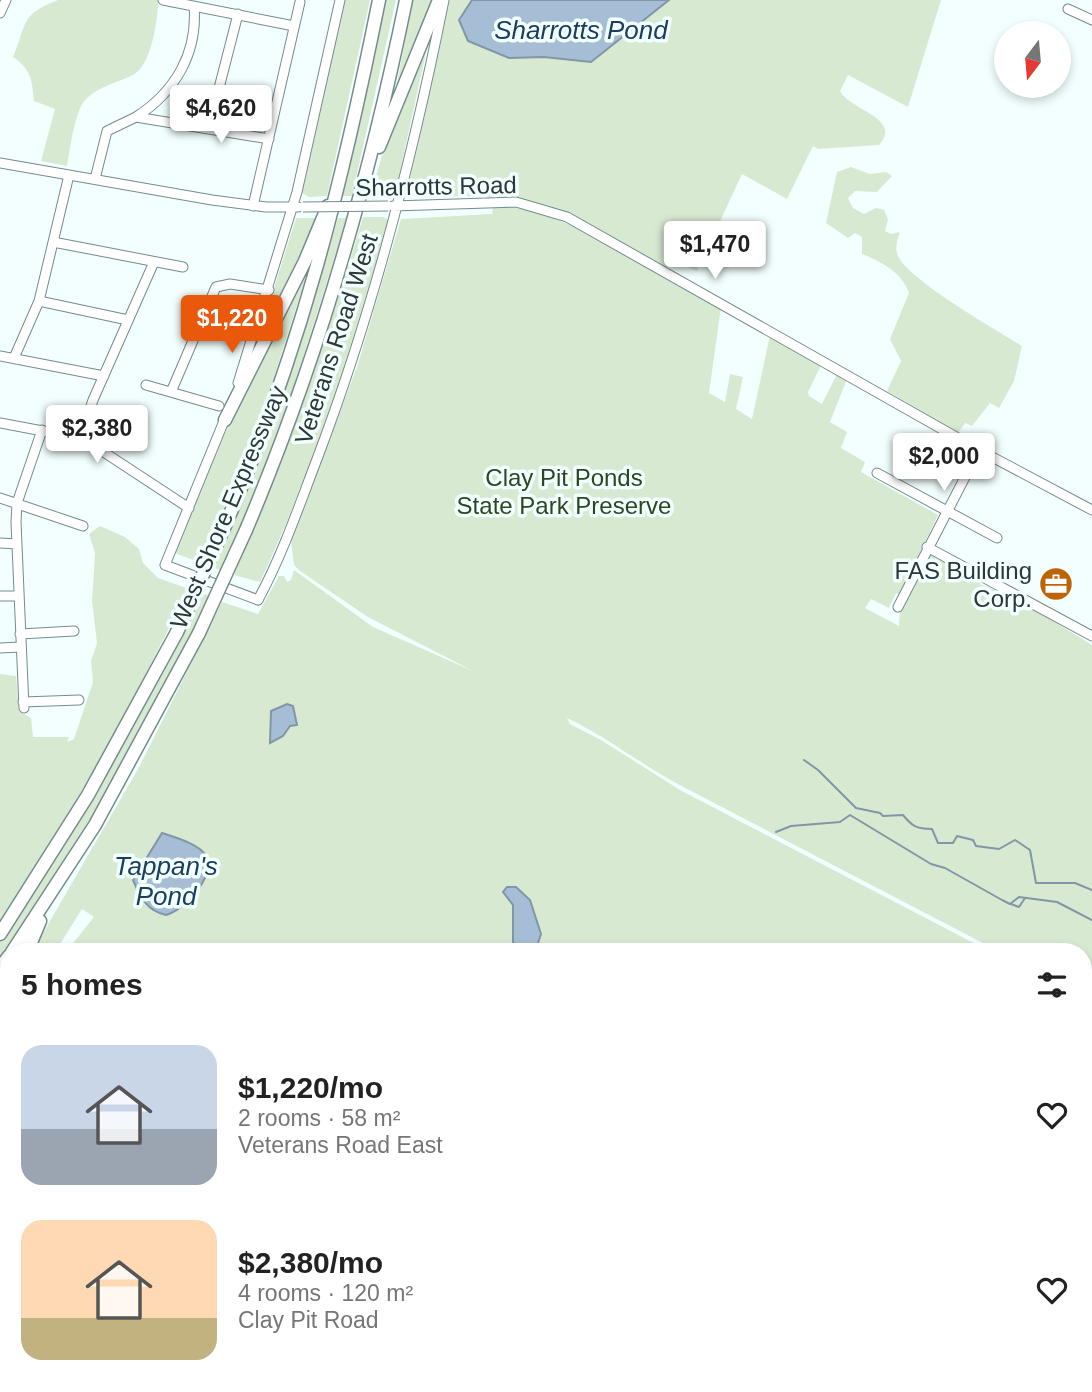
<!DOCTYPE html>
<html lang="en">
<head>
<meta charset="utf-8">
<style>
  body { margin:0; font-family:Helvetica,sans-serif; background:#f6f6f6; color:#222; height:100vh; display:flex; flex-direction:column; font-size:26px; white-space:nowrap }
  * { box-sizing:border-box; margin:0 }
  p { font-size:23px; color:#767676 }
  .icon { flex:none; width:38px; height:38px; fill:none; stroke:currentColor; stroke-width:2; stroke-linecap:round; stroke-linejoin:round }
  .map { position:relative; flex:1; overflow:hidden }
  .sheet { position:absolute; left:0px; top:943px; width:1092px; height:450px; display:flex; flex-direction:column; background:#fff; border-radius:28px 28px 0 0; box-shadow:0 4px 10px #0003 }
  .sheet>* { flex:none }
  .needle { width:46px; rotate:196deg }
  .tools { position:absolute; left:994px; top:21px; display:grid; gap:14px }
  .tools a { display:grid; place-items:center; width:77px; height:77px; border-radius:50%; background:#fff; box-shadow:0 4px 10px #0003; font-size:35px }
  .price { position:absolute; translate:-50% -60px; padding:0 16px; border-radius:7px; background:#fff; color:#222; font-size:23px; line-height:46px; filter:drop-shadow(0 2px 4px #0008) }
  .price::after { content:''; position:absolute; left:50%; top:42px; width:21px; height:16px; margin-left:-10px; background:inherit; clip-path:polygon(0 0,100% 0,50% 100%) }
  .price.on { background:#ea580c; color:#fff }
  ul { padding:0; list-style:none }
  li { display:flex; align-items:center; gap:21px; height:175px; padding:0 21px }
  li span { display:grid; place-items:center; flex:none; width:196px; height:140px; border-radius:21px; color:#555 }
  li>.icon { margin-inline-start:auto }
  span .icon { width:84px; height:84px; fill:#fffc; stroke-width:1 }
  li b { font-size:30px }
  h2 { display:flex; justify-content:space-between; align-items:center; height:84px; padding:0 21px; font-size:30px }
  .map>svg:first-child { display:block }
</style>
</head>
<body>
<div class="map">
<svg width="1092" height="1392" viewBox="0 0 1092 1392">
  <rect width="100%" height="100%" fill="#f3fffe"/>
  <path fill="#d3fbfa" d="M1092 1053V1392H777L773 1384H1083V1055Z
    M376 1384H544L546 1392H377Z"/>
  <path fill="#d8e9d2" d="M58 0H158C158 18 152 65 133 75 119 82 99 86 86 99 75 109 70 150 67 166L41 161 55 109 34 101C32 80 31 69 13 57 28 23 19 15 58 0Z
    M345 0H370L327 196 309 197 302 193Z
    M386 0H396L352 196H342Z
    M413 0H435L395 94Z
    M448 0H941L908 107 848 75 840 91C851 111 903 118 879 145L818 149 813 146 787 199 742 174 697 271 676 262 664 268C611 239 561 200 499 197V191L493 197 406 195Z
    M426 53 395 194 370 195 389 133Z
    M851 167 870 174 886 172 892 176 877 192 855 191 848 198 853 208 864 214 876 208 884 210 888 219 885 231 891 234 900 232C897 241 894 249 899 258 914 283 995 329 1022 346L1014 381 999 408 990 403 972 426 965 423 958 433 887 391 901 361 890 339 909 293C902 272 880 261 862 254V237L855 233 848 238 826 223 837 172Z
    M493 206C564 206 658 273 721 307L709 393 725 402 730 374 743 377 736 409 752 419 770 335 821 365 808 392 809 396 822 404 837 374 847 379 830 422 847 432 841 448 865 462 861 472 938 515 900 595 896 593 889 608 871 599 865 608 899 626 900 607 928 554H933L963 570 982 585 1019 600 1092 645V999L1083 994V952H1000L674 782C638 762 605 736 567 718L570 724 601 740 680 790 991 952H66L94 917 82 909 55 952H32L138 769 222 602 258 614 279 576H284L287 582 291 580 294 570 373 627 473 671 368 617 300 571 294 565 291 541 357 367 401 219 492 214Z
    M363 217H383L389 220C355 344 314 466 260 582L234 575C284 456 327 342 363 217Z
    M296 218H319L254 352Z
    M338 218H347L284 418 222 571 213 567 298 349Z
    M312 258 264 408 202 563 177 554 175 552 229 423Z
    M100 526 125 537 139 549 143 563 158 578 189 589 106 752 0 921V674L16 676 19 711 31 718 33 737H69L67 742 74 739 93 682 91 661 97 643 92 601 95 553 89 534Z
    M202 593 211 596 109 789 0 960V942L115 760Z
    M9 1033V1164L0 1166V1044Z
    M553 1384H629L632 1392H554Z
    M645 1384H773L777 1392H647Z"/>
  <path fill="#a6bed5" stroke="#8196a6" stroke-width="2" d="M472 0H669L591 62 544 57 509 58 468 41 459 20Z
    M287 704 293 706 297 725 290 726 283 736 270 743 271 711Z
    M162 833C174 837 200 844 206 856 216 877 184 910 166 915 147 911 140 897 133 880Z
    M507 887H516L530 900 541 934 535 952H513V905L503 892Z"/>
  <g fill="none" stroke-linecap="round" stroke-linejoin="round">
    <path stroke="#8196a6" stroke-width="2" d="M804 760 818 770 856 808 880 813 883 816 903 815C912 826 916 829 932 829L938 843H953L957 836 973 840 976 846 999 849 1015 840 1030 850 1036 883H1075L1092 890
      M776 832 791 826 840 822 850 815 931 864 945 868 1002 900 1010 904 1019 897 1057 902 1092 920
      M1011 904 1019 907 1025 898"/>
    <g stroke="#728d8c" stroke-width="11">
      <path id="minor" d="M163 0 294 26
        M1068 9 1092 20
        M0 13 6 0
        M136 117C175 92 198 53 194 6
        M209 127 238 14
        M0 163 212 200 266 207H298
        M95 179 107 131 136 117 269 139
        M253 206 300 2
        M393 206 516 202 567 217 979 450 1092 510
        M53 242 183 267
        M39 301 128 320
        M0 356 104 376
        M14 358 39 301 69 175
        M238 383 297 192 340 0
        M146 385 219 406
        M171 392 216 287 230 284 269 290
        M226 416 165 565 258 600C282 556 299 506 317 459 374 309 413 156 444 0
        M0 423 64 435 93 445 189 508
        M80 439 93 400 154 262
        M877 473 997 538
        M0 498 83 526
        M0 543 17 544
        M927 547 1092 636
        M0 596H18
        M898 607 979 450
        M20 634 74 631
        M0 648 21 647
        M23 702 79 700
        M24 708 16 522 17 503 42 430
        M1083 1046 1092 1043
        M0 1376 9 1375
        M428 1384 429 1392
        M540 1384 542 1392
        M638 1384 640 1392"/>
    </g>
    <g stroke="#728d8c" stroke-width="15">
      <path id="highway" d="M379 147 439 0
        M225 420 305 261 328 206
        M224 528C300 354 342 185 379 0
        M246 530C318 360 369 181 406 0
        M0 934 88 795 177 632
        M12 952 95 825 199 633
        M27 952 40 921
        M0 968 9 956
        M0 1012 9 992"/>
    </g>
    <use href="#minor" stroke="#fff" stroke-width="9"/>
    <use href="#highway" stroke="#fff" stroke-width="12"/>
    <g stroke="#728d8c" stroke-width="11" stroke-linecap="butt">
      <path id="minor-bridge" d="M303 207 388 206"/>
    </g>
    <g stroke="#728d8c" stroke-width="15" stroke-linecap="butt">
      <path id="highway-bridge" d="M177 632 224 528
        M199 633 246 530"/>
    </g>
    <use href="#minor-bridge" stroke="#fff" stroke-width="9"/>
    <use href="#highway-bridge" stroke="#fff" stroke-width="12"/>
  </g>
  <defs>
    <g id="office-disc" transform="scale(1.75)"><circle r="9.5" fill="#be6408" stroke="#f3fffe"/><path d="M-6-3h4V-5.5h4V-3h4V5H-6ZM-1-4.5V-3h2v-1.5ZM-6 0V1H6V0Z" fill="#fff"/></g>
  </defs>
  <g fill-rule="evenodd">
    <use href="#office-disc" x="1056" y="584"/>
  </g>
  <g text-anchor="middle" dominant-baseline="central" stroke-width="7" stroke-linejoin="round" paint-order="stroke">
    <g font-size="24" fill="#2c3837" stroke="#f3fffe">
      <text transform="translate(436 186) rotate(-1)">Sharrotts Road</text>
      <text transform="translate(336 339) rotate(-72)">Veterans Road West</text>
      <text transform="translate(228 507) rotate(-67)">West Shore Expressway</text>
    </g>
    <g font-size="24" fill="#2a4720" stroke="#f3fffe">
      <text x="564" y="477">Clay Pit Ponds<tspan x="564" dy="28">State Park Preserve</tspan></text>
    </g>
    <g font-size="24" fill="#2c3837" stroke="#f3fffe" text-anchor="end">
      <text x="1032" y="570">FAS Building<tspan x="1032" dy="28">Corp.</tspan></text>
    </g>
    <g font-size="26" font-style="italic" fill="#193e60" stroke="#f3fffe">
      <text x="581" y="30">Sharrotts Pond</text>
      <text x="166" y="866">Tappan's<tspan x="166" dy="30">Pond</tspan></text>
    </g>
  </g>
</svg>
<div class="tools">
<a><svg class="needle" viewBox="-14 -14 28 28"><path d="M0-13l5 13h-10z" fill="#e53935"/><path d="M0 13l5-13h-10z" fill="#767676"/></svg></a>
</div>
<b class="price" style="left:221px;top:145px">$4,620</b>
<b class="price" style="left:715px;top:281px">$1,470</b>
<b class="price on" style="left:232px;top:355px">$1,220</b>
<b class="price" style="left:97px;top:465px">$2,380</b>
<b class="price" style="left:944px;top:493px">$2,000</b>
<section class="sheet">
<h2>5 homes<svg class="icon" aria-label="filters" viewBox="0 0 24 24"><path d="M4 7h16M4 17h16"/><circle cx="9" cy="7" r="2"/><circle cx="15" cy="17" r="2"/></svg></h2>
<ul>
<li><span style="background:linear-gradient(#c9d6e8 60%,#9aa5b1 0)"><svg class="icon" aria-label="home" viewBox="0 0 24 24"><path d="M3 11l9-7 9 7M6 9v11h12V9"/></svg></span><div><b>$1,220/mo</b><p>2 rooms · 58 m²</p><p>Veterans Road East</p></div><svg class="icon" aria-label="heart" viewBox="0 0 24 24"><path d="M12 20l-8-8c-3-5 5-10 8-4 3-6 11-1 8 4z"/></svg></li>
<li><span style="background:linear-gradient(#ffd9b3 70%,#c2b280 0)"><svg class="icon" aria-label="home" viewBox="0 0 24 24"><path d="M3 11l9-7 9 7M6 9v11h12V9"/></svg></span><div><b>$2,380/mo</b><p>4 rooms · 120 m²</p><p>Clay Pit Road</p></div><svg class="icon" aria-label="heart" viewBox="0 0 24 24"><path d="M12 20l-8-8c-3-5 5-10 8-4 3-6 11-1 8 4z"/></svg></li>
</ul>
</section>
</div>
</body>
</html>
